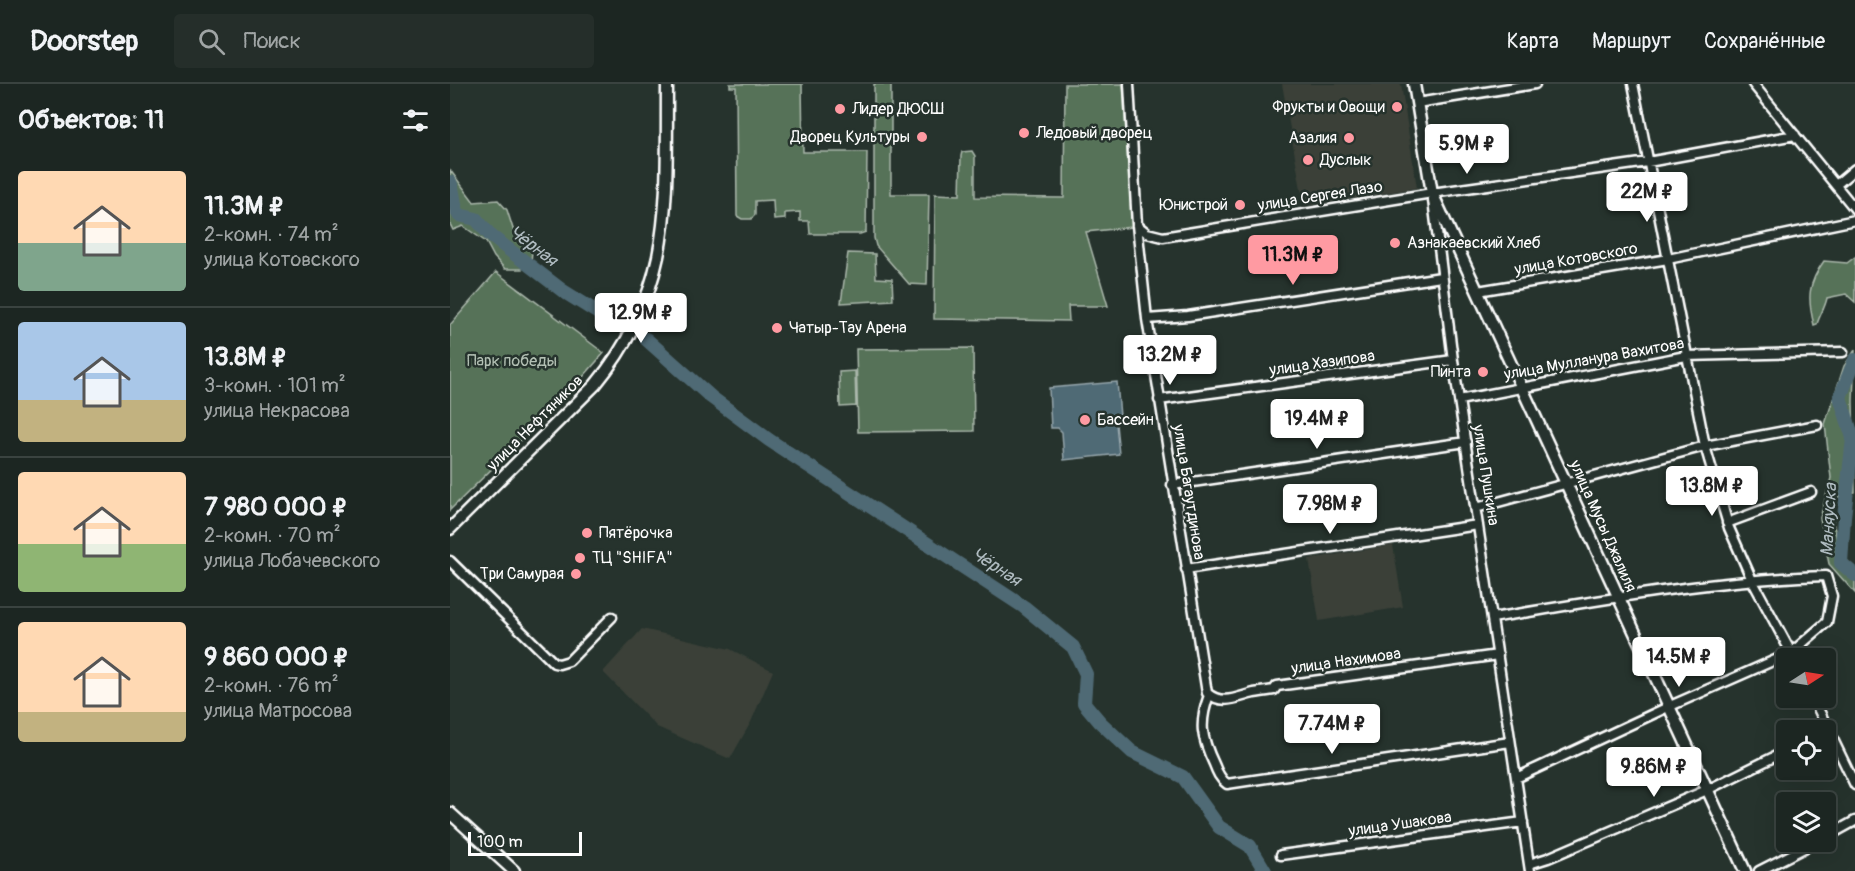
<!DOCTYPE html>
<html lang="ru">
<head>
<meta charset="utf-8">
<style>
  body { margin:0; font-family:Pangolin,sans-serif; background:#252e2a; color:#f1f3f6; height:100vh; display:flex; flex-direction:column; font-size:22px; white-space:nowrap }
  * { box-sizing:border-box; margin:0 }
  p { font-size:20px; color:#a0a5a5 }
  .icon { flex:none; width:33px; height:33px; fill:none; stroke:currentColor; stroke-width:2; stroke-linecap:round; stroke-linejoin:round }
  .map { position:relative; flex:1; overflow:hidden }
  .sheet { display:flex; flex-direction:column; background:#1c2622; width:450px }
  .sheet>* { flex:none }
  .needle { width:39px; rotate:78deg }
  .fabs { position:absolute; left:1326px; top:564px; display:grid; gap:12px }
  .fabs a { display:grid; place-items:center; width:60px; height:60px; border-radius:6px; background:#1c2622; box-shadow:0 6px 24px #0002,0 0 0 2px #3a4340; font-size:30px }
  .scale { position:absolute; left:18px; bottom:15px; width:114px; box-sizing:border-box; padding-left:6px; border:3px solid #fff; border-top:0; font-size:16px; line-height:21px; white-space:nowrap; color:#fff; -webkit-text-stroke:4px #26332d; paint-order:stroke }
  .price { position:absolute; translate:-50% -51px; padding:0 14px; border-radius:6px; background:#fff; color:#222; font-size:20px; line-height:39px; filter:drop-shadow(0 2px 3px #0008) }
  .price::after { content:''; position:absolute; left:50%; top:36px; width:18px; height:14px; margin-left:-9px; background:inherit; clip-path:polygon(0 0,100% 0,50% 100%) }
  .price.current { background:#ff9aa2; color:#111 }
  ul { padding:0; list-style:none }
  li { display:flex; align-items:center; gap:18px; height:150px; padding:0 18px }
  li+li { border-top:2px solid #3a4340 }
  li span { display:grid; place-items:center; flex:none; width:168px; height:120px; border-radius:6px; color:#555 }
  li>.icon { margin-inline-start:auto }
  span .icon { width:72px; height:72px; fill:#fffc; stroke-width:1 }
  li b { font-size:26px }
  h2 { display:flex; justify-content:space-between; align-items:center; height:72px; padding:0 18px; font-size:26px }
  header { display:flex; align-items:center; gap:36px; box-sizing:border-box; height:84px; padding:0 30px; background:#1c2622; border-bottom:2px solid #3a4340 }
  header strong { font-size:28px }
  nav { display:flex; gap:33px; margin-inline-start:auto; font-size:21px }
  .search { width:420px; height:54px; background:#252e2a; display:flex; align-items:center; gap:15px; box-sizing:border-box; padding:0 21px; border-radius:6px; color:#a0a5a5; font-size:22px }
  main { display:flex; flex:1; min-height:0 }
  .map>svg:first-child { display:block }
</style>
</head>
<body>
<header>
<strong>Doorstep</strong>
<div class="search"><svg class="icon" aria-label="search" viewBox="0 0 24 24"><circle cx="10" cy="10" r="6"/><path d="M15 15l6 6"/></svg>Поиск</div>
<nav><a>Карта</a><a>Маршрут</a><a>Сохранённые</a></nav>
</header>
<main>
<section class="sheet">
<h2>Объектов: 11<svg class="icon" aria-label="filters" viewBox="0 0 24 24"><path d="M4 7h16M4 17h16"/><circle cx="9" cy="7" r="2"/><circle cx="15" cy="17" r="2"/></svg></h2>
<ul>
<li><span style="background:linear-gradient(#ffd9b3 60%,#7fa58c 0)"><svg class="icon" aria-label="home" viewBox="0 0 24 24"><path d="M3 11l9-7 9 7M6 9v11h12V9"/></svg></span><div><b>11.3M ₽</b><p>2-комн. · 74 m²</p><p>улица Котовского</p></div></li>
<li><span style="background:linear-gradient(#a9c7e8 65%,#c2b280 0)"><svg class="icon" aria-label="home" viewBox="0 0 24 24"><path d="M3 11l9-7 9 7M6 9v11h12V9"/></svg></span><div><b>13.8M ₽</b><p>3-комн. · 101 m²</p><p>улица Некрасова</p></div></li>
<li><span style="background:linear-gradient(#ffd9b3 60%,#8fb573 0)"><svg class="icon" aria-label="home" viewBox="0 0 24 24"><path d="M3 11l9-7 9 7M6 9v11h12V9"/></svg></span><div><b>7 980 000 ₽</b><p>2-комн. · 70 m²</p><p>улица Лобачевского</p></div></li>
<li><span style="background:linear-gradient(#ffd9b3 75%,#c2b280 0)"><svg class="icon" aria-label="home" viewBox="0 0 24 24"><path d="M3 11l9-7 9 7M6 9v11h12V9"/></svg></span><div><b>9 860 000 ₽</b><p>2-комн. · 76 m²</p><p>улица Матросова</p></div></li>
</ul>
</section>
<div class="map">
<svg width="1405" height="787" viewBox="0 0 1405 787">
  <rect width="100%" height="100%" fill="#26332d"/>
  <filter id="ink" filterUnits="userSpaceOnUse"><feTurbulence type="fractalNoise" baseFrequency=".0167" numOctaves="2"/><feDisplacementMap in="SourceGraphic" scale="12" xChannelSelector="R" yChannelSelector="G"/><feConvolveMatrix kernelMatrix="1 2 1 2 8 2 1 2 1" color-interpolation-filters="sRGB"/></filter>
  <g filter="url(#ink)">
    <path fill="#3a4038" d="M832 0H951L967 104 854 122Z
      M943 461 953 523 869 537 859 475Z
      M192 545 280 565 323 587 301 638 280 675 207 643 153 588Z"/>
    <path fill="#577258" stroke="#abb8ac" stroke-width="1.5" d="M280 0H352L353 68H417L416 148 410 150H360L359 137H350V128L335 129V135L324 136 323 116 305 117V131L301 135H292L287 132 286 3H280Z
      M424 0H441V110H479L477 201 459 200 426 162 424 154Z
      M615 0H673L682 143 636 148 658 222H618L619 237 484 235 485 110 510 111 511 72 512 68 522 67 525 72V113L614 114Z
      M0 86 24 118 48 116 57 126 65 151 82 166 81 179 72 185H55L44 173 36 158 13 142 3 146 0 140Z
      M398 169 425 170 426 194 442 195 443 216 391 219Z
      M1405 173V218L1396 210 1377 214C1375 224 1370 230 1367 240L1364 241C1357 214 1358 199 1374 177L1397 179Z
      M46 188 154 269 118 310 0 426V241Z
      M523 264 524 347 408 348 406 265Z
      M1405 266 1403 317 1405 408 1385 414 1381 429 1389 464 1405 488V509L1379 480 1370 434 1381 394 1375 340 1394 282Z
      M405 287 406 322 390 323 389 288Z"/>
    <path fill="#506a75" stroke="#96a6ac" stroke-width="1.5" d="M667 298 670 332 666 340 669 370 614 376 612 348 608 344H601L599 304Z"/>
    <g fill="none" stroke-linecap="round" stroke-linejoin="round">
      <path stroke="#506a75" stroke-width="14" d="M0 98C5 109 3 122 9 131L26 135 41 152 113 207 166 240
        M196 255 261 313 319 356 574 523 623 563 636 590 634 619 650 638 682 668 733 693 769 743 800 762 815 787
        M1405 276 1390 313 1403 354 1394 433 1391 479 1405 491"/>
      <g stroke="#fff" stroke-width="13">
        <path id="street" d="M679 0 687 141 697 235 757 609C773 622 787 613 804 609 810 608 817 607 824 606L827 602 1048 571
          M1183 0 1255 362 1279 444 1302 496 1344 574
          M1303 0 1405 125
          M967 19 1085 0
          M1386 101 1405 85
          M983 116 1003 276 1080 787
          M687 141 697 149 713 153 982 109 1198 78 1345 51
          M1028 207 1218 175 1405 136
          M697 235 738 232 991 193
          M709 316 1003 276
          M1009 316 1236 272 1393 268
          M722 401 1016 358
          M1026 424 1255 362 1367 341
          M1277 439 1361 408
          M0 477 104 579 109 580 119 577 162 533
          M736 485 1028 441
          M1042 534C1153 516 1264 495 1376 492L1382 512 1377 538 1341 569 1218 623 1066 694
          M759 611C749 639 751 653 764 680 767 688 770 695 777 700L1060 658
          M1363 614 1405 701
          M1376 753 1405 737
          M831 771 1073 738
          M1079 780 1098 774 1257 706 1336 667
          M1309 787 1366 758"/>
      </g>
      <g stroke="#fff" stroke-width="15">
        <path id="secondary" d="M964 0 982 109 1295 787
          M0 445 145 301C225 204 216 118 217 0
          M0 729 64 787"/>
      </g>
      <use href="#street" stroke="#26332d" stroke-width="8"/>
      <use href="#secondary" stroke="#26332d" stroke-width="10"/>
    </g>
  </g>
  <g fill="#ff9aa2" stroke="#26332d" stroke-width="2">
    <circle cx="947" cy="23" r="6"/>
    <circle cx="390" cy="25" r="6"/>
    <circle cx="574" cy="49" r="6"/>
    <circle cx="472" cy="53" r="6"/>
    <circle cx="899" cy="54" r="6"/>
    <circle cx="858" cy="76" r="6"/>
    <circle cx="790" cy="121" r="6"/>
    <circle cx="945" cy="159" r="6"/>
    <circle cx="327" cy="244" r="6"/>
    <circle cx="1033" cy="288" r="6"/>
    <circle cx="635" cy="336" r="6"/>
    <circle cx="137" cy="449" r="6"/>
    <circle cx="130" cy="474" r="6"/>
    <circle cx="126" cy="490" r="6"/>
  </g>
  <g text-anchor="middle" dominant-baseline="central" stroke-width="5" stroke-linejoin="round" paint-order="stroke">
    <g font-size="16" fill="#fff" stroke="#26332d" text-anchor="start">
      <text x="935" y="23" text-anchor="end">Фрукты и Овощи</text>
      <text x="402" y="25">Лидер ДЮСШ</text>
      <text x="586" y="49">Ледовый дворец</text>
      <text x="460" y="53" text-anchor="end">Дворец Культуры</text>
      <text x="887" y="54" text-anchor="end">Азалия</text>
      <text x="870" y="76">Дуслык</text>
      <text x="778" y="121" text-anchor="end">Юнистрой</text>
      <text x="957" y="159">Азнакаевский Хлеб</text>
      <text x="339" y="244">Чатыр-Тау Арена</text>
      <text x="1021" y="288" text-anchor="end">Пинта</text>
      <text x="647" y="336">Бассейн</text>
      <text x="149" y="449">Пятёрочка</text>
      <text x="142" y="474">ТЦ "SHIFA"</text>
      <text x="114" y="490" text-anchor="end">Три Самурая</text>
    </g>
    <g font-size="16" fill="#fff" stroke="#26332d">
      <text transform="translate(870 112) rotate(-9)">улица Сергея Лазо</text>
      <text transform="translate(1126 175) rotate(-10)">улица Котовского</text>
      <text transform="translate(1144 275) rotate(-10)">улица Мулланура Вахитова</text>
      <text transform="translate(872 279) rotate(-8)">улица Хазипова</text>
      <text transform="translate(85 339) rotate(-45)">улица Нефтяников</text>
      <text transform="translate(1036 391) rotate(81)">улица Пушкина</text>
      <text transform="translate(739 408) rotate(81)">улица Багаутдинова</text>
      <text transform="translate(1153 442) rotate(66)">улица Мусы Джалиля</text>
      <text transform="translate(896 577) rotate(-8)">улица Нахимова</text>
      <text transform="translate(950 740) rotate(-8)">улица Ушакова</text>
    </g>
    <g font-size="16" fill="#b3c0b4" stroke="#26332d">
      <text x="62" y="277">Парк победы</text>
    </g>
    <g font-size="18" font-style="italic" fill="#b0bcc1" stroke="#26332d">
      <text transform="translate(83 162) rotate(37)">Чёрная</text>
      <text transform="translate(1379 436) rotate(-87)">Маняуска</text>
      <text transform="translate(546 483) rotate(33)">Чёрная</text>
    </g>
  </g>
</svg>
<div class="fabs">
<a><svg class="needle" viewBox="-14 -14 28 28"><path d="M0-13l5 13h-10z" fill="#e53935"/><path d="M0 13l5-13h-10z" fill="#a0a5a5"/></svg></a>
<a><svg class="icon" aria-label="locate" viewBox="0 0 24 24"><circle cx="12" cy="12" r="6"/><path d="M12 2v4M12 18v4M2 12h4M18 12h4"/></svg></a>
<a><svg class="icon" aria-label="layers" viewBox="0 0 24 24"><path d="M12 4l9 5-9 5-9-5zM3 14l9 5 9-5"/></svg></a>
</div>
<div class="scale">100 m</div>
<b class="price" style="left:1017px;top:91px">5.9M ₽</b>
<b class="price" style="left:1197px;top:139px">22M ₽</b>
<b class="price current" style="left:843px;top:202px">11.3M ₽</b>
<b class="price" style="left:191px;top:260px">12.9M ₽</b>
<b class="price" style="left:720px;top:302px">13.2M ₽</b>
<b class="price" style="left:867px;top:366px">19.4M ₽</b>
<b class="price" style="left:1262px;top:433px">13.8M ₽</b>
<b class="price" style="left:880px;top:451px">7.98M ₽</b>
<b class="price" style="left:1229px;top:604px">14.5M ₽</b>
<b class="price" style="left:882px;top:671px">7.74M ₽</b>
<b class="price" style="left:1204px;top:714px">9.86M ₽</b>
</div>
</main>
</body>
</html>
